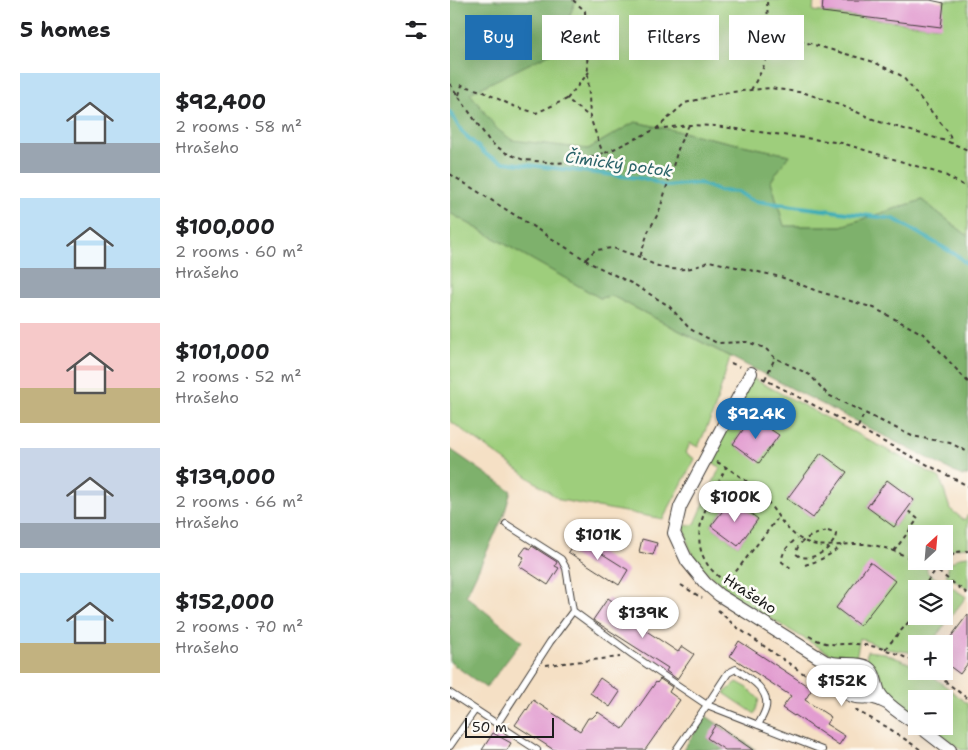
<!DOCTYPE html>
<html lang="en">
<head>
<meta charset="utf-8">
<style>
  body { margin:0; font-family:"Shantell Sans",sans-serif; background:#f2f2f2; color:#202124; height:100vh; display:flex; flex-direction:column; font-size:19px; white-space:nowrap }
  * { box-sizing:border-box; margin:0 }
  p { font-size:16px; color:#757577 }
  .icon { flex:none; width:28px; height:28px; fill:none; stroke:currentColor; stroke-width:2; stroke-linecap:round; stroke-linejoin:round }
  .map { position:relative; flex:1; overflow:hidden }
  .side { display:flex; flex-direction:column; background:#fff; width:450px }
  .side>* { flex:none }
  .banner { position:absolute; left:15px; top:15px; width:428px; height:45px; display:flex; gap:10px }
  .needle { width:32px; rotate:26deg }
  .buttons { position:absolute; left:458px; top:525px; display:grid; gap:10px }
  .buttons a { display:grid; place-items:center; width:45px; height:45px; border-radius:0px; background:#fff; box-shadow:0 5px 20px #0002; font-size:25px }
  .scale { position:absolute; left:15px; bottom:12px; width:89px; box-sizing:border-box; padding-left:5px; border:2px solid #1c1c1c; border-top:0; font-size:14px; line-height:18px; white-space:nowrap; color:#1c1c1c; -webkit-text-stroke:4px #fdfcf7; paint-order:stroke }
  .price { position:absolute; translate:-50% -42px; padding:0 11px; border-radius:18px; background:#fff; color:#222; font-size:16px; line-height:32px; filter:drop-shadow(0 1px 2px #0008) }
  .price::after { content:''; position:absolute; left:50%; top:30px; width:15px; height:11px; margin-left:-8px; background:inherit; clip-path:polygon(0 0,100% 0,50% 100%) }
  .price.on { background:#1f6fb2; color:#fff }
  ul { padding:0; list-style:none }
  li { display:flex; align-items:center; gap:15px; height:125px; padding:0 20px }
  li span { display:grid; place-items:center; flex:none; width:140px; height:100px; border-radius:0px; color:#555 }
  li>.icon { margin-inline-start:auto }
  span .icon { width:60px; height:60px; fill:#fffc; stroke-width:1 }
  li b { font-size:21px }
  h2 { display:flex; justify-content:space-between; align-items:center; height:60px; padding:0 20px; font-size:21px }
  .tag { padding:0 18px; border-radius:0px; background:#fff; box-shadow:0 5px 20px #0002; font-size:18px; line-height:45px }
  .tag.on { background:#1f6fb2; color:#fff }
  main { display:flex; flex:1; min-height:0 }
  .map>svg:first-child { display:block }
</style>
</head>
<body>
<main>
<section class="side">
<h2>5 homes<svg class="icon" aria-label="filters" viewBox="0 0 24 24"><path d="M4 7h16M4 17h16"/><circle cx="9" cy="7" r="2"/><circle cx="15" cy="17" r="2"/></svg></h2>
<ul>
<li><span style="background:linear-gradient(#bfe0f5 70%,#9aa5b1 0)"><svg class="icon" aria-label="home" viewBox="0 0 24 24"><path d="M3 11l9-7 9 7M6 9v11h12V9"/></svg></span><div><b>$92,400</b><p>2 rooms · 58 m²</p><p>Hrašeho</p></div></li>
<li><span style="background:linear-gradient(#bfe0f5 70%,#9aa5b1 0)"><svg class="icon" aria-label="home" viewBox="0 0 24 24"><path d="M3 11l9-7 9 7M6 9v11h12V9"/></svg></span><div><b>$100,000</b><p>2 rooms · 60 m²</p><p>Hrašeho</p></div></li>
<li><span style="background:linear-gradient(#f6c9c9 65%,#c2b280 0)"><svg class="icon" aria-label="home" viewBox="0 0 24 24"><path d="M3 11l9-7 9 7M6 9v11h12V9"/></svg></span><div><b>$101,000</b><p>2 rooms · 52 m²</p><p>Hrašeho</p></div></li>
<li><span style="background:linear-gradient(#c9d6e8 75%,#9aa5b1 0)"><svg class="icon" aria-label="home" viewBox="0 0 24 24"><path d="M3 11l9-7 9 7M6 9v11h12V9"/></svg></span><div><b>$139,000</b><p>2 rooms · 66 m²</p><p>Hrašeho</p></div></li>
<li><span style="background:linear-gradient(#bfe0f5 70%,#c2b280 0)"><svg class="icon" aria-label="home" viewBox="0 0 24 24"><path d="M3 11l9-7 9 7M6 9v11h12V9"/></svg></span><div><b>$152,000</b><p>2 rooms · 70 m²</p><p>Hrašeho</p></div></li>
</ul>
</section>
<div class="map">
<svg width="518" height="750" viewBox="0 0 518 750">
  <rect width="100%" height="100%" fill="#fdfcf7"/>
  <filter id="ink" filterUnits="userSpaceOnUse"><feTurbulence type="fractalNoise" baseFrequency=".02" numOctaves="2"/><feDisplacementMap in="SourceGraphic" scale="10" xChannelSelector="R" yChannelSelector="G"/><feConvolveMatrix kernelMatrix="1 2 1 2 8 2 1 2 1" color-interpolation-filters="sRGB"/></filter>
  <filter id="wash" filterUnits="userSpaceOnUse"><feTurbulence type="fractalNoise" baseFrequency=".0096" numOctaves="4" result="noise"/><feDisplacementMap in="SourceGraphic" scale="20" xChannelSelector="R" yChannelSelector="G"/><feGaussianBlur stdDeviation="1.12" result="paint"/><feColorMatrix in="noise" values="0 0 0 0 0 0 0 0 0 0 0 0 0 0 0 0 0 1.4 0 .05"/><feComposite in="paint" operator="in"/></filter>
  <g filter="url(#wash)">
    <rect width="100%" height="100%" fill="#f5e0c5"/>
    <path fill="#9ece7c" stroke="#5d754c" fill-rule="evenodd" d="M0 0 105 51 126 0H364L363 11 490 27 494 0H518V236L472 200 391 226H334L321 181 339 155 185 122 138 149 19 163Z
      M0 213 150 298 162 296 280 357 264 411 248 447 240 443 236 453 245 459 213 519 110 500 0 421Z
      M302 378 490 478 500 509 514 520 518 515V547L506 548 494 554V534H466V561H478C473 576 482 576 492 581 500 585 508 592 516 597L480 644H466V653L435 649 410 638 406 658 385 657 280 594 251 567 239 547 234 526 245 524 270 467 256 459ZM302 417 328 435 309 462 283 444ZM371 453 397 472 362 518 337 499ZM437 480 464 500 444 527 417 507ZM281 499 308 519 288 546 261 526ZM420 563 444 581 410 626 386 608ZM466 589H494V616H466Z
      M518 556V589L496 575 498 570 497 565 510 557Z
      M417 651 434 653 466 666V671H476L518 704V750H511L480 726H494V699H466V715L438 694 430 675 416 661Z
      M407 673 415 674 421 681 423 691C409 692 403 689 398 675Z
      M287 682 298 688 309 699 305 714 274 693Z"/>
    <path fill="#7eb16c" stroke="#4d6644" d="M0 0H126L105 51 20 93 47 129 62 140 138 149 185 122 339 155 321 181 334 226H391L472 200 518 236V475L512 476 162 296 150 298 0 213Z
      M0 449 61 491 54 515 16 596 72 641 36 688 0 662Z
      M256 716 306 750 257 738 275 750H233Z"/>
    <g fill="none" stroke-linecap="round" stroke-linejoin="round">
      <path stroke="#3bacb6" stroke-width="4" d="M0 112 12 132 38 156 53 162 197 179 215 186 249 183 269 191 288 192 297 198 305 201 444 219 508 256 518 265"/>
    </g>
    <g id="blocks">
      <path fill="#e29cd0" d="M373 0H480L494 3 491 27 372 12Z
        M302 417 329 435 309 463 283 444Z
        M371 453 397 472 363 518 337 499Z
        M437 480 464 500 444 527 417 507Z
        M282 499 308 519 288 546 261 526Z
        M127 538 178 570 169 585 118 552Z
        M192 539 207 543 203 555 189 552Z
        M82 546 107 562 105 566 109 568 98 585 69 566 74 557 70 555 76 547 80 549Z
        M420 562 445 581 410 626 386 608Z
        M158 598 169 606 166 611 207 638 228 652 232 646 244 654 227 679 216 671 218 668 143 620Z
        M518 614V663L510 674 494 662V646Z
        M289 641 362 689 355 700 381 717 376 724 395 736 389 745 345 715 344 716 332 708 341 696 280 656Z
        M150 678 170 692 160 707 140 693Z
        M210 679 222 687 219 692 230 700 195 750H104L65 725 76 709 77 710 83 700 130 731 138 718H142L148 712 173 729 206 682 207 683Z
        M266 724 303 750H275L257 738Z
        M43 733 61 743 57 750H32Z"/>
    </g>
  </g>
  <g filter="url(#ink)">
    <use href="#blocks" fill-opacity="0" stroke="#3d3935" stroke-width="1"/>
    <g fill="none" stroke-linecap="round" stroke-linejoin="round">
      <g stroke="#3d3935" stroke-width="8">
        <path id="service" d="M56 524 111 559 116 568 123 611 183 655 257 705 372 750
          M0 693 87 750
          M47 724 100 642 123 611
          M0 746 25 710
          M226 750 257 705 278 673 286 669C299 678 319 689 316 707 315 713 311 719 308 725"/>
      </g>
      <g stroke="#3d3935" stroke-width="14">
        <path id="minor" d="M301 373 230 507 224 533 237 561 255 583 269 595 381 665C390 674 390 687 397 693 405 700 415 696 424 698 430 699 434 702 439 704
          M378 662C391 666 408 662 417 667 427 673 425 685 430 694 438 707 455 716 466 724
          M469 726 500 750"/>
      </g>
      <path stroke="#3d3935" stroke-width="2" stroke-dasharray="4 4" stroke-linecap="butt" d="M123 0 135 11 140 117 153 154
        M319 32 424 62 452 76 499 133 502 144
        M0 84 40 142 56 153 74 160 107 163 130 161 153 154 206 129 239 125 265 126 392 143 495 175 518 188
        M301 90 313 68 319 49 317 0
        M9 95 12 85 34 92 63 106 86 113 117 99 140 117
        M117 99 139 72
        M239 125 230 143 209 212 198 232 190 257C211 271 236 274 259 261L331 277 367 291 424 308 475 335 518 382
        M206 129 235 103 273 93 320 88 355 93 395 107 430 122 496 141 518 150
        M0 174 142 264 185 285 219 306 240 329 267 343 297 342 315 348 325 358 360 375 378 395 462 436 500 443 518 452
        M136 259 145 250 163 248 190 257
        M281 363 290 367
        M312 378 518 486
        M315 379 325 358
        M408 427 414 414
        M267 462C282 470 296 480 308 491 325 507 332 530 354 541 372 550 393 543 411 544 431 544 449 553 466 561
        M378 531 386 534C385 548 359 565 346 554 347 539 365 534 378 531Z
        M444 551 468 519 457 510
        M467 561 486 570 518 594
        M494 561 507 552 518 551
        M355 565C368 561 381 556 391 545
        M341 568 332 562C331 552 340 544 347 538
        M275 583C269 576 260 570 256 562 237 531 263 495 276 467
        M276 584 327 519
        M231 585 252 598
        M473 589 480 577 494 561
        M268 610 285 626 383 694
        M359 636C383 650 391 641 415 645 433 647 449 655 466 662
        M435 649 463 617 466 610
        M96 665 170 657
        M482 671 518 699
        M405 710 437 727 471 750"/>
      <use href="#service" stroke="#fff" stroke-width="6"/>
      <use href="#minor" stroke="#fff" stroke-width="12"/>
    </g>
  </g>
  <g text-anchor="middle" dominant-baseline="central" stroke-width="5" stroke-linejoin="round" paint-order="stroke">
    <g font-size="15" fill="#1c1c1c" stroke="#fdfcf7">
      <text transform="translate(300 594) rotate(33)">Hrašeho</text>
    </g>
    <g font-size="16" font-style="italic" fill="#2c6469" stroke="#fdfcf7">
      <text transform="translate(169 164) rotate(8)">Čimický potok</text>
    </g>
  </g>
</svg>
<div class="buttons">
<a><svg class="needle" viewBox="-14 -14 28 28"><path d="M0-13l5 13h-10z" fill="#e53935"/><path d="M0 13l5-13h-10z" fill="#757577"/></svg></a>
<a><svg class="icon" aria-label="layers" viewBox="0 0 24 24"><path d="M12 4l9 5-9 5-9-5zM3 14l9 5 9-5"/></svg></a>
<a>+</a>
<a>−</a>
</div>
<div class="scale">50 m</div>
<b class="price on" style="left:306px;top:440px">$92.4K</b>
<b class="price" style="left:285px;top:523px">$100K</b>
<b class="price" style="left:148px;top:561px">$101K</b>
<b class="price" style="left:193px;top:639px">$139K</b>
<b class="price" style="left:392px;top:707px">$152K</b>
<div class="banner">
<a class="tag on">Buy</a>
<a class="tag">Rent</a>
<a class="tag">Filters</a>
<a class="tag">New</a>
</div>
</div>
</main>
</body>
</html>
